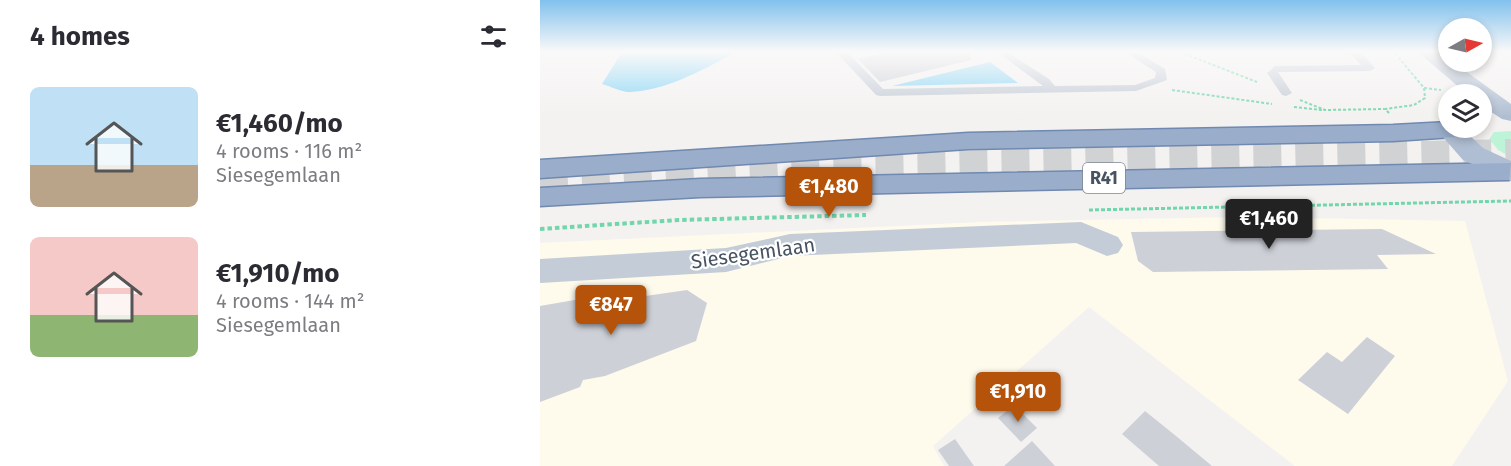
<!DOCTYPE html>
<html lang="en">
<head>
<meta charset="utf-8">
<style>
  body { margin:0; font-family:"Fira Sans",sans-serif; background:#f7f7f7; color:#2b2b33; height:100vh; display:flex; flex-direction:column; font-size:22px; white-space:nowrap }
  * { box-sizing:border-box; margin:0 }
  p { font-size:20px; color:#7c7c81 }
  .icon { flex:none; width:33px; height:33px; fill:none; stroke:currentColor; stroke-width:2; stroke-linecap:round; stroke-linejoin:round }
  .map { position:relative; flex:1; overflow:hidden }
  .drawer { display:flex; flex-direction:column; background:#fff; width:540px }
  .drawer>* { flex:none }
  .needle { width:39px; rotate:82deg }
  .tools { position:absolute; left:898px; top:18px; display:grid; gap:12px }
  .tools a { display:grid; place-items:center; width:54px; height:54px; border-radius:50%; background:#fff; box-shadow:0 3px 9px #0003; font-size:30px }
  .price { position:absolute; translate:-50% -51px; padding:0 14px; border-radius:6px; background:#b45309; color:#fff; font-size:20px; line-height:39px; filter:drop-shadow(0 2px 3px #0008) }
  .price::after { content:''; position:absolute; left:50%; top:36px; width:18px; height:14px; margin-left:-9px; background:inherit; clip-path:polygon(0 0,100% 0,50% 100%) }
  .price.selected { background:#222; color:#fff }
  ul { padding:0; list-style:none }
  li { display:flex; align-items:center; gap:18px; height:150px; padding:0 30px }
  li span { display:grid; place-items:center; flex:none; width:168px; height:120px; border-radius:9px; color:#555 }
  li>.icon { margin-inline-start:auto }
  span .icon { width:72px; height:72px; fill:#fffc; stroke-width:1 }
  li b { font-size:26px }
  h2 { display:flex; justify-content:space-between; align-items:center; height:72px; padding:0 30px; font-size:26px }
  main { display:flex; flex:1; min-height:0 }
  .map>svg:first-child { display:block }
</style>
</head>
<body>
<main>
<section class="drawer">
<h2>4 homes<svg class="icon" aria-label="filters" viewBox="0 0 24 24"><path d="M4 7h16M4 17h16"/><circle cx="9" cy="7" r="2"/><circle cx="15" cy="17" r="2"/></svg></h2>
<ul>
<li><span style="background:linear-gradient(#bfe0f5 65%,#b9a48a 0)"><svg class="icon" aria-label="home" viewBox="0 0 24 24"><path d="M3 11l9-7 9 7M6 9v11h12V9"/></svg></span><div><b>€1,460/mo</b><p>4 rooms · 116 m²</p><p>Siesegemlaan</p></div></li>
<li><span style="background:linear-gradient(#f6c9c9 65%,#8fb573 0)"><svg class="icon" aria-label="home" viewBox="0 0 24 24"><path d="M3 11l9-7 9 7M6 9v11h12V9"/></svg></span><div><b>€1,910/mo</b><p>4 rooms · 144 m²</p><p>Siesegemlaan</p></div></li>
</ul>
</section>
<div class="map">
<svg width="971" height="466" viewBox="0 0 971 466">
  <rect width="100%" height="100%" fill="#f4f2f1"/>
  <path fill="#fefaec" d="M698 217 925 221 968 381 912 466H755L549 307 393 446 404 466H0V243L441 222Z"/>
  <path fill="#bdf4d7" d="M971 131V157L958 150 949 139 954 132Z"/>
  <path fill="#87d5f5" d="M82 52H191V55C160 71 125 91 89 92 81 92 70 86 62 84Z
    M450 62 478 83 352 86Z"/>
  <path fill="#cdd0d7" d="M351 52H430L431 60 340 82 318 59Z
    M842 229 896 254 837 255 848 269 613 272 598 261 591 232Z
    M147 290 167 303 156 341 65 376 43 380 40 387 0 402V306L69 294 78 300Z
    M827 337 855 356 808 414 758 380 787 352 802 362Z
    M474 405 497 428 481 442 458 418Z
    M605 411 636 436 672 466H619L582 434Z
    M415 439 434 466H409L398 450Z
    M492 441 515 466H464Z"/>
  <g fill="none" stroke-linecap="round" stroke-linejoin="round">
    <path stroke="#d1d2d4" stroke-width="28" stroke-dasharray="28 14" stroke-linecap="butt" d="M0 184 302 167 971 153"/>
    <g stroke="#7089b0" stroke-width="3">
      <path id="trunk" d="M909 122V128L927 129 923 134 914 137 853 141 428 149 0 178V160L428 133 853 125Z
        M971 163 969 180 160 197 0 206V188L160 179Z"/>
    </g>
    <path stroke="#72d6ad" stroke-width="2" stroke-dasharray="3 2" stroke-linecap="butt" d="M640 52 717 82
      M884 88 901 90
      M632 90 732 104
      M760 100 785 110 844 109
      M754 107 782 110
      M849 113 845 109 874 105 885 98 884 88 854 52"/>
    <path stroke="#72d6ad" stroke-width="3" stroke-dasharray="4 2" stroke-linecap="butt" d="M549 210 971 201"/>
    <path stroke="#72d6ad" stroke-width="4" stroke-dasharray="4.5 3" stroke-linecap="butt" d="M0 229 138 220 326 215"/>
    <path fill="#c4ccd7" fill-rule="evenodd" d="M296 52H307L343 89 503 86 464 57 463 55 467 52 509 79 515 86 595 85 615 78 616 72 585 52H597L625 69 627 80 596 91 340 96 336 95Z
      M809 52H820L835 68 830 71 738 72 752 93 746 96 742 95 727 73 735 66 821 65Z"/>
    <path fill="#c4ccd7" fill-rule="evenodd" d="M541 222 578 237 583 245 578 253 567 256 536 243 250 256 186 272 0 283V259L186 248 250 234Z"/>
    <path fill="#afbed2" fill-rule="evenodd" d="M878 52H901L909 62H913L971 104V121L962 119 942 106V94H927Z
      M909 122V128H927L928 134 943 148 971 161V181L923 160 902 136V128Z"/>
    <use href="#trunk" fill="#9aaecb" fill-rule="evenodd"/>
  </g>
  <linearGradient id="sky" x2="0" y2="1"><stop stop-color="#81c1ed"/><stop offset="0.44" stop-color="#faf9f9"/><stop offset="1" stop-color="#faf9f9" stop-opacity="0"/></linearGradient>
  <rect width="971" height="117" fill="url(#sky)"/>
  <g text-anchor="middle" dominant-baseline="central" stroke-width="4.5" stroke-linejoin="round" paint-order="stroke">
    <rect fill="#fff" stroke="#7e8790" stroke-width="1.5" x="543" y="163" width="42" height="30" rx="4.5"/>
    <g font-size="18" font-weight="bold" fill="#475361">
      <text x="564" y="178">R41</text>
    </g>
    <g font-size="20" fill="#475361" stroke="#fff">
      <text transform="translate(213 253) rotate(-8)">Siesegemlaan</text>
    </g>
  </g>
</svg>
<div class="tools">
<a><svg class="needle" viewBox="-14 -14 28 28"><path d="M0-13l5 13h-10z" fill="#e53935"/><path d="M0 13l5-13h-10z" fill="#7c7c81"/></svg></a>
<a><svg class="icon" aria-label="layers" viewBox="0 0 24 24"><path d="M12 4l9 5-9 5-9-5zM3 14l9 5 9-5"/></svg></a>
</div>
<b class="price" style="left:289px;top:218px">€1,480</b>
<b class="price selected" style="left:729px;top:250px">€1,460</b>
<b class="price" style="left:71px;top:336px">€847</b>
<b class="price" style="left:478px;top:423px">€1,910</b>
</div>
</main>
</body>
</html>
